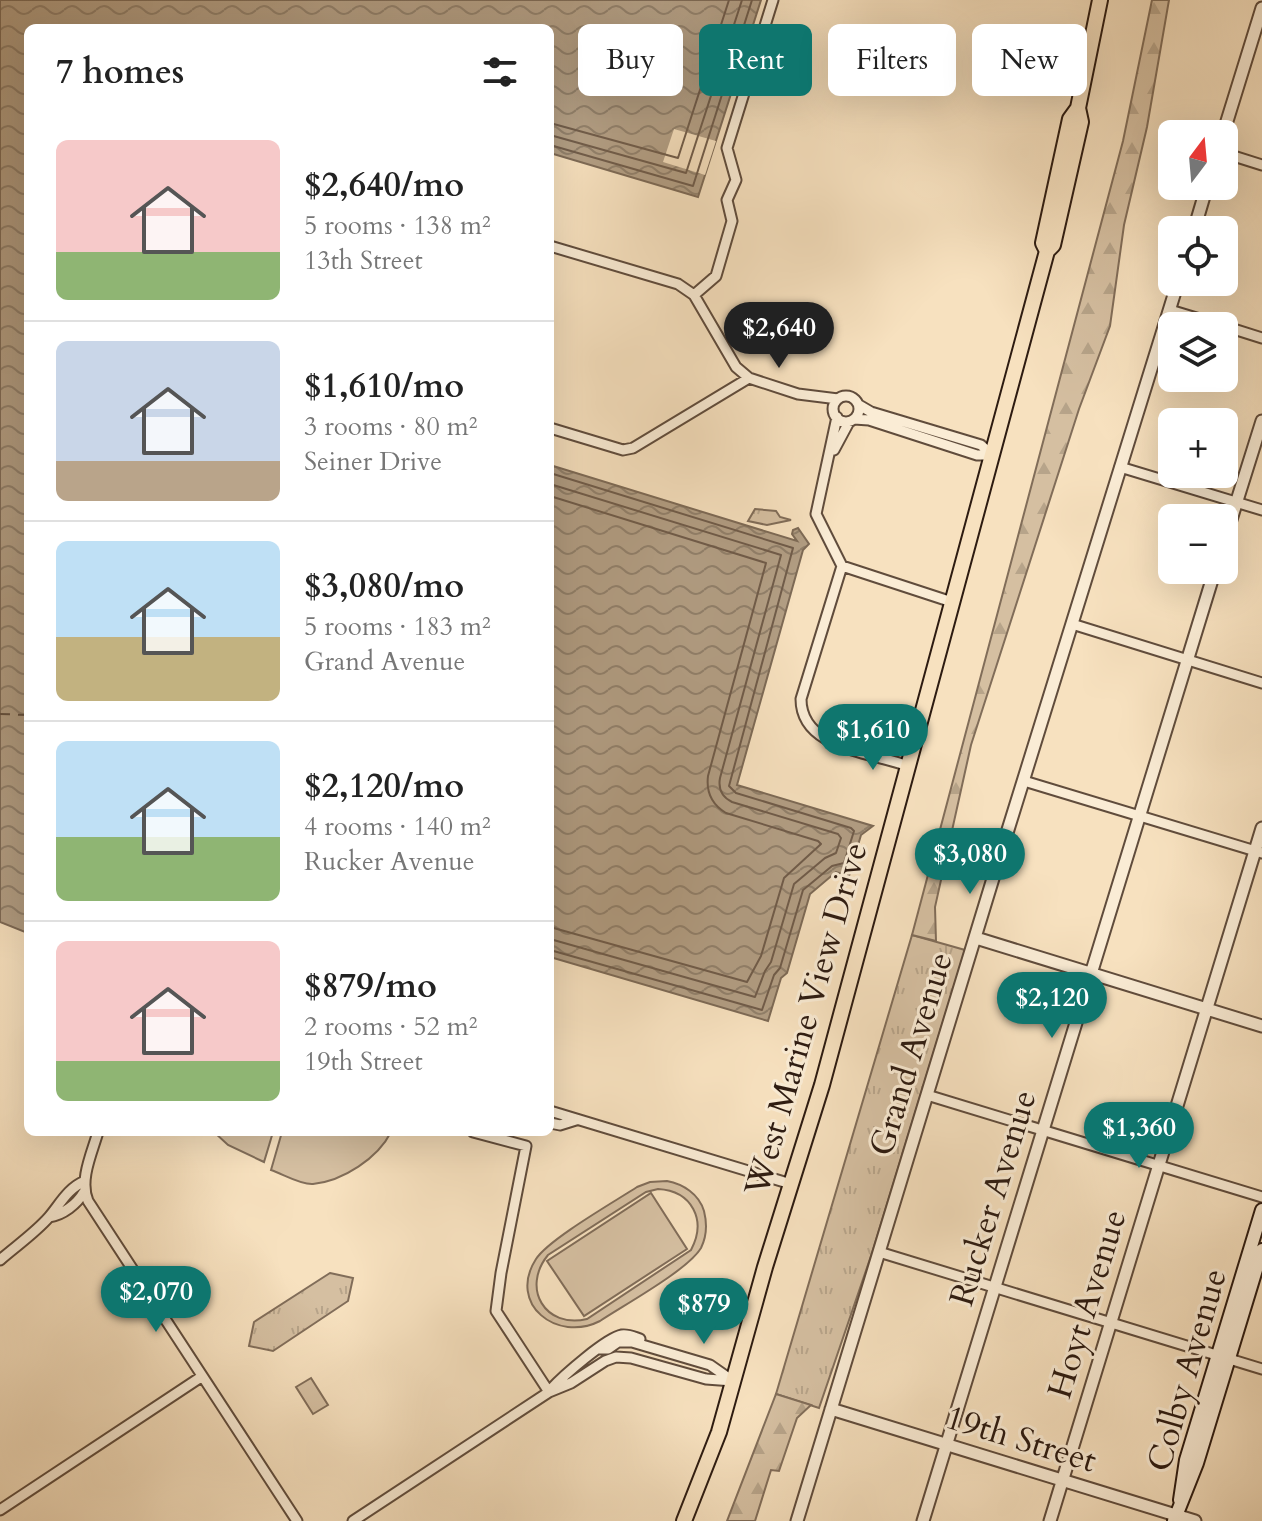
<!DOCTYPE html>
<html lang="en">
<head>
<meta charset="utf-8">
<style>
  body { margin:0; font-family:Cardo,serif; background:#f6f6f6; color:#222; height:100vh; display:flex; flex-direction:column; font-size:30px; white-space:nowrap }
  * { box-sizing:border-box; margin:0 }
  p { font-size:26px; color:#767676 }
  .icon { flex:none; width:44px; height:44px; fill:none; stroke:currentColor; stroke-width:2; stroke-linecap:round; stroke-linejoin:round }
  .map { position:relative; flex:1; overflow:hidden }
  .drawer { position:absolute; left:24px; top:24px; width:530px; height:1112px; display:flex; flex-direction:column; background:#fff; border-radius:12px; box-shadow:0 8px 32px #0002 }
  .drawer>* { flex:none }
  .top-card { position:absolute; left:578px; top:24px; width:564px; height:72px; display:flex; gap:16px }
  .needle { width:52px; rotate:16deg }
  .controls { position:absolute; left:1158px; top:120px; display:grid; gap:16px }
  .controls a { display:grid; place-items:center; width:80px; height:80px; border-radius:12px; background:#fff; box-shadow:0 8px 32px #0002; font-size:40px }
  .price { position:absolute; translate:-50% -68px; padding:0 18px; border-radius:28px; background:#0f766e; color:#fff; font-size:26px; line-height:52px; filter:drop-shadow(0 2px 4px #0008) }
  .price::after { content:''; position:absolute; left:50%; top:48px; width:24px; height:18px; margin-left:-12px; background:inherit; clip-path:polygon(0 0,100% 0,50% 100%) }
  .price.active { background:#222; color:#fff }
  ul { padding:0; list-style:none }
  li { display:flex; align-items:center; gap:24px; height:200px; padding:0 32px }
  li+li { border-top:2px solid #e0e0e0 }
  li span { display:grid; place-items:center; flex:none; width:224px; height:160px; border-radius:12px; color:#555 }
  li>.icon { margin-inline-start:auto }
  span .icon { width:96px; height:96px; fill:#fffc; stroke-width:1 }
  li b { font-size:34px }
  h2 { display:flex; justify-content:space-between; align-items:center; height:96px; padding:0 32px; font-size:34px }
  .chip { padding:0 28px; border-radius:12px; background:#fff; box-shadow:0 8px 32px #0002; font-size:28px; line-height:72px }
  .chip.active { background:#0f766e; color:#fff }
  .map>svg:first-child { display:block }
</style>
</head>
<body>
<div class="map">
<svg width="1262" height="1521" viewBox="0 0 1262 1521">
  <defs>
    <pattern id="grass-tufts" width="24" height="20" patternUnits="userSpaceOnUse" patternTransform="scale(2)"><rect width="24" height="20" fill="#d5bfa1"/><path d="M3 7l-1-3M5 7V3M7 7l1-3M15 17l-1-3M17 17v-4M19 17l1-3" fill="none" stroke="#b7a48a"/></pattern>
    <pattern id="forest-firs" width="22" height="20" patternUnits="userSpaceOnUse" patternTransform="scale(2)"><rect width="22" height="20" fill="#d5bfa1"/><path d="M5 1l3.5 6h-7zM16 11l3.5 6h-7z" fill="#b7a48a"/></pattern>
    <pattern id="water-waves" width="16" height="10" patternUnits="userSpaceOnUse" patternTransform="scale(2)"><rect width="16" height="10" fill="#b29e84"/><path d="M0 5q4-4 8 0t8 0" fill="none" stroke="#91806b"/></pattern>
  </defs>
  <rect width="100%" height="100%" fill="#f7e1bf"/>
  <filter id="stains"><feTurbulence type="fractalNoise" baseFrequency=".0025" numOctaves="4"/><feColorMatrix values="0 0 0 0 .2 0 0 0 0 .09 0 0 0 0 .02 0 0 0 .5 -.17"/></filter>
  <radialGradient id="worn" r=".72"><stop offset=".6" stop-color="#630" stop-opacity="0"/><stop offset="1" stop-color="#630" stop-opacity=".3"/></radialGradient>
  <path fill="url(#grass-tufts)" stroke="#816d59" stroke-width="2" d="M755 509 776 511 780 517 791 520 767 525 748 521Z
    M912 935 965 950 872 1253 819 1408 776 1394Z
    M330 1273 353 1278 348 1301 273 1351 249 1346 254 1322Z"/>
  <path fill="url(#forest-firs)" stroke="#816d59" stroke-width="2" d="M1152 0H1169L1147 127 1124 225 1110 326 1079 409 971 745 935 907 936 941 912 935 1123 141Z
    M776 1394 811 1405 797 1418 779 1471 771 1470 755 1521H727Z"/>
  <path fill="#d5bfa1" stroke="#816d59" stroke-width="2" fill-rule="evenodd" d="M214 1132H273L264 1162 228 1145Z
    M282 1132H391C378 1158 343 1181 313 1184 301 1185 283 1174 271 1170Z
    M667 1181C683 1184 699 1194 704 1211 707 1223 707 1236 701 1248 688 1270 624 1305 600 1321 557 1343 507 1304 536 1259 549 1239 614 1202 637 1187L650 1182ZM658 1189C692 1191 707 1220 691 1250L587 1319C545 1329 521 1288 548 1255L646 1192Z
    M651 1193 687 1249 584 1316 547 1261Z
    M311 1378 328 1405 313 1414 296 1387Z"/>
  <path fill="url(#water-waves)" stroke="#7d6a56" stroke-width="2" d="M0 0H761L698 197 550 153V28H28V924L25 932 0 922Z
    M550 465 797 541 792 534 793 530 798 528 809 544 803 550 737 785 873 826 861 835 849 876 836 872 810 894 787 973 781 978 768 1021 550 957Z"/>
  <path fill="#f7e1bf" d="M674 129 716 141 705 175 663 162Z"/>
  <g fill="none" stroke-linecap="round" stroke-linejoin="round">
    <path stroke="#705c4a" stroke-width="2" d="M550 123 678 158 729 0
      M550 135 686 173 742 0
      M550 145 693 186 752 0
      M550 473 793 548 729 786 736 793 851 828 854 831 844 863 832 866 803 890 780 968 774 975 762 1010 550 950
      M550 484 781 555 720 778C718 789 722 797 732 802L838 834 841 838 836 853 825 858 794 884 771 962 765 971 755 997 550 939
      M550 496 766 563 708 776C706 792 711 804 726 813L818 841 821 844 784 878 761 956 747 982 550 927"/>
    <path stroke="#624f3f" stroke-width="2" stroke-dasharray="10 8" stroke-linecap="butt" d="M0 714 28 715"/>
    <g stroke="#604c3c" stroke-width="13">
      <path id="minor" d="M1224 153 1262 165
        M550 246 678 284 694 295 736 367 749 378 798 394 838 399
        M694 295 716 276 732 221 727 200 736 180 727 148 773 0
        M1170 310 1223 326
        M1224 326 1262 338
        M833 409a13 13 0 1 1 26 0a13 13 0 1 1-26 0Z
        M859 405 871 412 981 445 992 455
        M837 417 816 514 842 566 801 699C801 749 871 752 908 766
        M854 419 869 420 977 455H992
        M550 428 623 450 633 448 749 378
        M834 450 849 422
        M1120 467 1262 510
        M842 566 952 602
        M1072 624 1262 683
        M1024 781 1262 853
        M927 1095 1262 1197
        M550 1111 791 1184
        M550 1123 560 1125 576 1120
        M98 1132C92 1153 79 1180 88 1201L297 1521
        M473 1132 526 1146 501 1273 496 1311 549 1392
        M49 1217C63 1215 77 1204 84 1192
        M879 1252 1262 1369
        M0 1260C16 1246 35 1233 49 1217 60 1204 68 1188 85 1181
        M600 1349H608L618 1342H632L710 1365 730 1379
        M551 1389C563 1376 606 1338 622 1335 628 1334 634 1337 640 1339
        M0 1510 201 1377
        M353 1521 549 1392 571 1383 605 1361 616 1357 631 1358 706 1379 733 1381"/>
    </g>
    <g stroke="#604c3c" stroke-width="15">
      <path id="tertiary" d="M1223 134 1262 8
        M1194 230 1207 186
        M1224 542 1262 421
        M976 938 1262 1026
        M831 1409 1195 1521
        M797 1521 998 862 1178 282
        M923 1521 1215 570
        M1050 1521 1262 828"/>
    </g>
    <g stroke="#2d1b11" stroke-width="16">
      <path id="secondary" d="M1180 1500 1186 1460 1262 1210
        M1174 1521 1197 1463 1262 1250"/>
    </g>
    <g stroke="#2d1b11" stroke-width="18">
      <path id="primary" d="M1047 251 1043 243 1070 119 1078 108
        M684 1521 719 1432 765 1267 822 1085 1047 251 1053 245 1081 122 1078 108 1100 0"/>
    </g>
    <use href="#minor" stroke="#faecd5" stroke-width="9"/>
    <use href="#tertiary" stroke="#faecd5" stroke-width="11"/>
    <use href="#secondary" stroke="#faecd5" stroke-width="12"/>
    <use href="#primary" stroke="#f7e1bf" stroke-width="14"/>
  </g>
  <g text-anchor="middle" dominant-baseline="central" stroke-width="6" stroke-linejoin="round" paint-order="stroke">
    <g font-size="34" fill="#2d1b11" stroke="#faecd5">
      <text transform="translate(806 1019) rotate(-74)">West Marine View Drive</text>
      <text transform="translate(911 1054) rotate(-73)">Grand Avenue</text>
      <text transform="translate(993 1198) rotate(-73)">Rucker Avenue</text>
      <text transform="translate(1087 1304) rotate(-73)">Hoyt Avenue</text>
      <text transform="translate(1187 1370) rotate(-74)">Colby Avenue</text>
      <text transform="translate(1021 1439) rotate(17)">19th Street</text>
    </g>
  </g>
  <rect width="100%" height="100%" filter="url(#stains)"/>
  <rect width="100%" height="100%" fill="url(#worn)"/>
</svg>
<div class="controls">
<a><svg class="needle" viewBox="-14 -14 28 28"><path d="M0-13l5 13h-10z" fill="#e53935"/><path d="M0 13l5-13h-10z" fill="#767676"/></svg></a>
<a><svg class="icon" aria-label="locate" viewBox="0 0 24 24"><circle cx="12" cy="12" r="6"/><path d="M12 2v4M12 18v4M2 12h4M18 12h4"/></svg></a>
<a><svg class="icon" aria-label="layers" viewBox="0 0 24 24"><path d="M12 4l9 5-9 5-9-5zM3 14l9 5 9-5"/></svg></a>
<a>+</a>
<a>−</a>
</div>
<b class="price active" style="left:779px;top:370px">$2,640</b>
<b class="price" style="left:873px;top:772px">$1,610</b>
<b class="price" style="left:970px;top:896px">$3,080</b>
<b class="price" style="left:1052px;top:1040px">$2,120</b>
<b class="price" style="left:1139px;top:1170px">$1,360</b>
<b class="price" style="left:156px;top:1334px">$2,070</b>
<b class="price" style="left:704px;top:1346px">$879</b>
<div class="top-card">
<a class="chip">Buy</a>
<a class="chip active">Rent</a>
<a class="chip">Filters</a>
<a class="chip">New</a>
</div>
<section class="drawer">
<h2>7 homes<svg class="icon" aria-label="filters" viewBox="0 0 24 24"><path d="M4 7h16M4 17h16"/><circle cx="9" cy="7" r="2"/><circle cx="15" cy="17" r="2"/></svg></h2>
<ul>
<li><span style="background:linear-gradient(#f6c9c9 70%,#8fb573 0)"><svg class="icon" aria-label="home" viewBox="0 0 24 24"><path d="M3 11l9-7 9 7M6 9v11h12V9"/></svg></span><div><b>$2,640/mo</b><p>5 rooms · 138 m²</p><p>13th Street</p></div></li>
<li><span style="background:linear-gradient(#c9d6e8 75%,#b9a48a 0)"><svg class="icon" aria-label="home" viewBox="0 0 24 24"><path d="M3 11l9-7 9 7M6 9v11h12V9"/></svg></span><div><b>$1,610/mo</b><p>3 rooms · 80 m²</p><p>Seiner Drive</p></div></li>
<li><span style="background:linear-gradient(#bfe0f5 60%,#c2b280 0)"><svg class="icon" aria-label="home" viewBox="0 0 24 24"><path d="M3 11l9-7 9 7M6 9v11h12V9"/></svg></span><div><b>$3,080/mo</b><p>5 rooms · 183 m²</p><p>Grand Avenue</p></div></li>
<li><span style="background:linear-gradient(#bfe0f5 60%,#8fb573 0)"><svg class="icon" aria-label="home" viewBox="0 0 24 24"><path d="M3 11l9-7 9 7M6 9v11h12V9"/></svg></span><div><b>$2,120/mo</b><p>4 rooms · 140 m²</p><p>Rucker Avenue</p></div></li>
<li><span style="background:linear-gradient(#f6c9c9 75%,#8fb573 0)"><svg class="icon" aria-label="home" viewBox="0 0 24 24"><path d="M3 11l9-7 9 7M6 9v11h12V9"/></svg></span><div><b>$879/mo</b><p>2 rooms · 52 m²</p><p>19th Street</p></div></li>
</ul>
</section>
</div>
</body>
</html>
